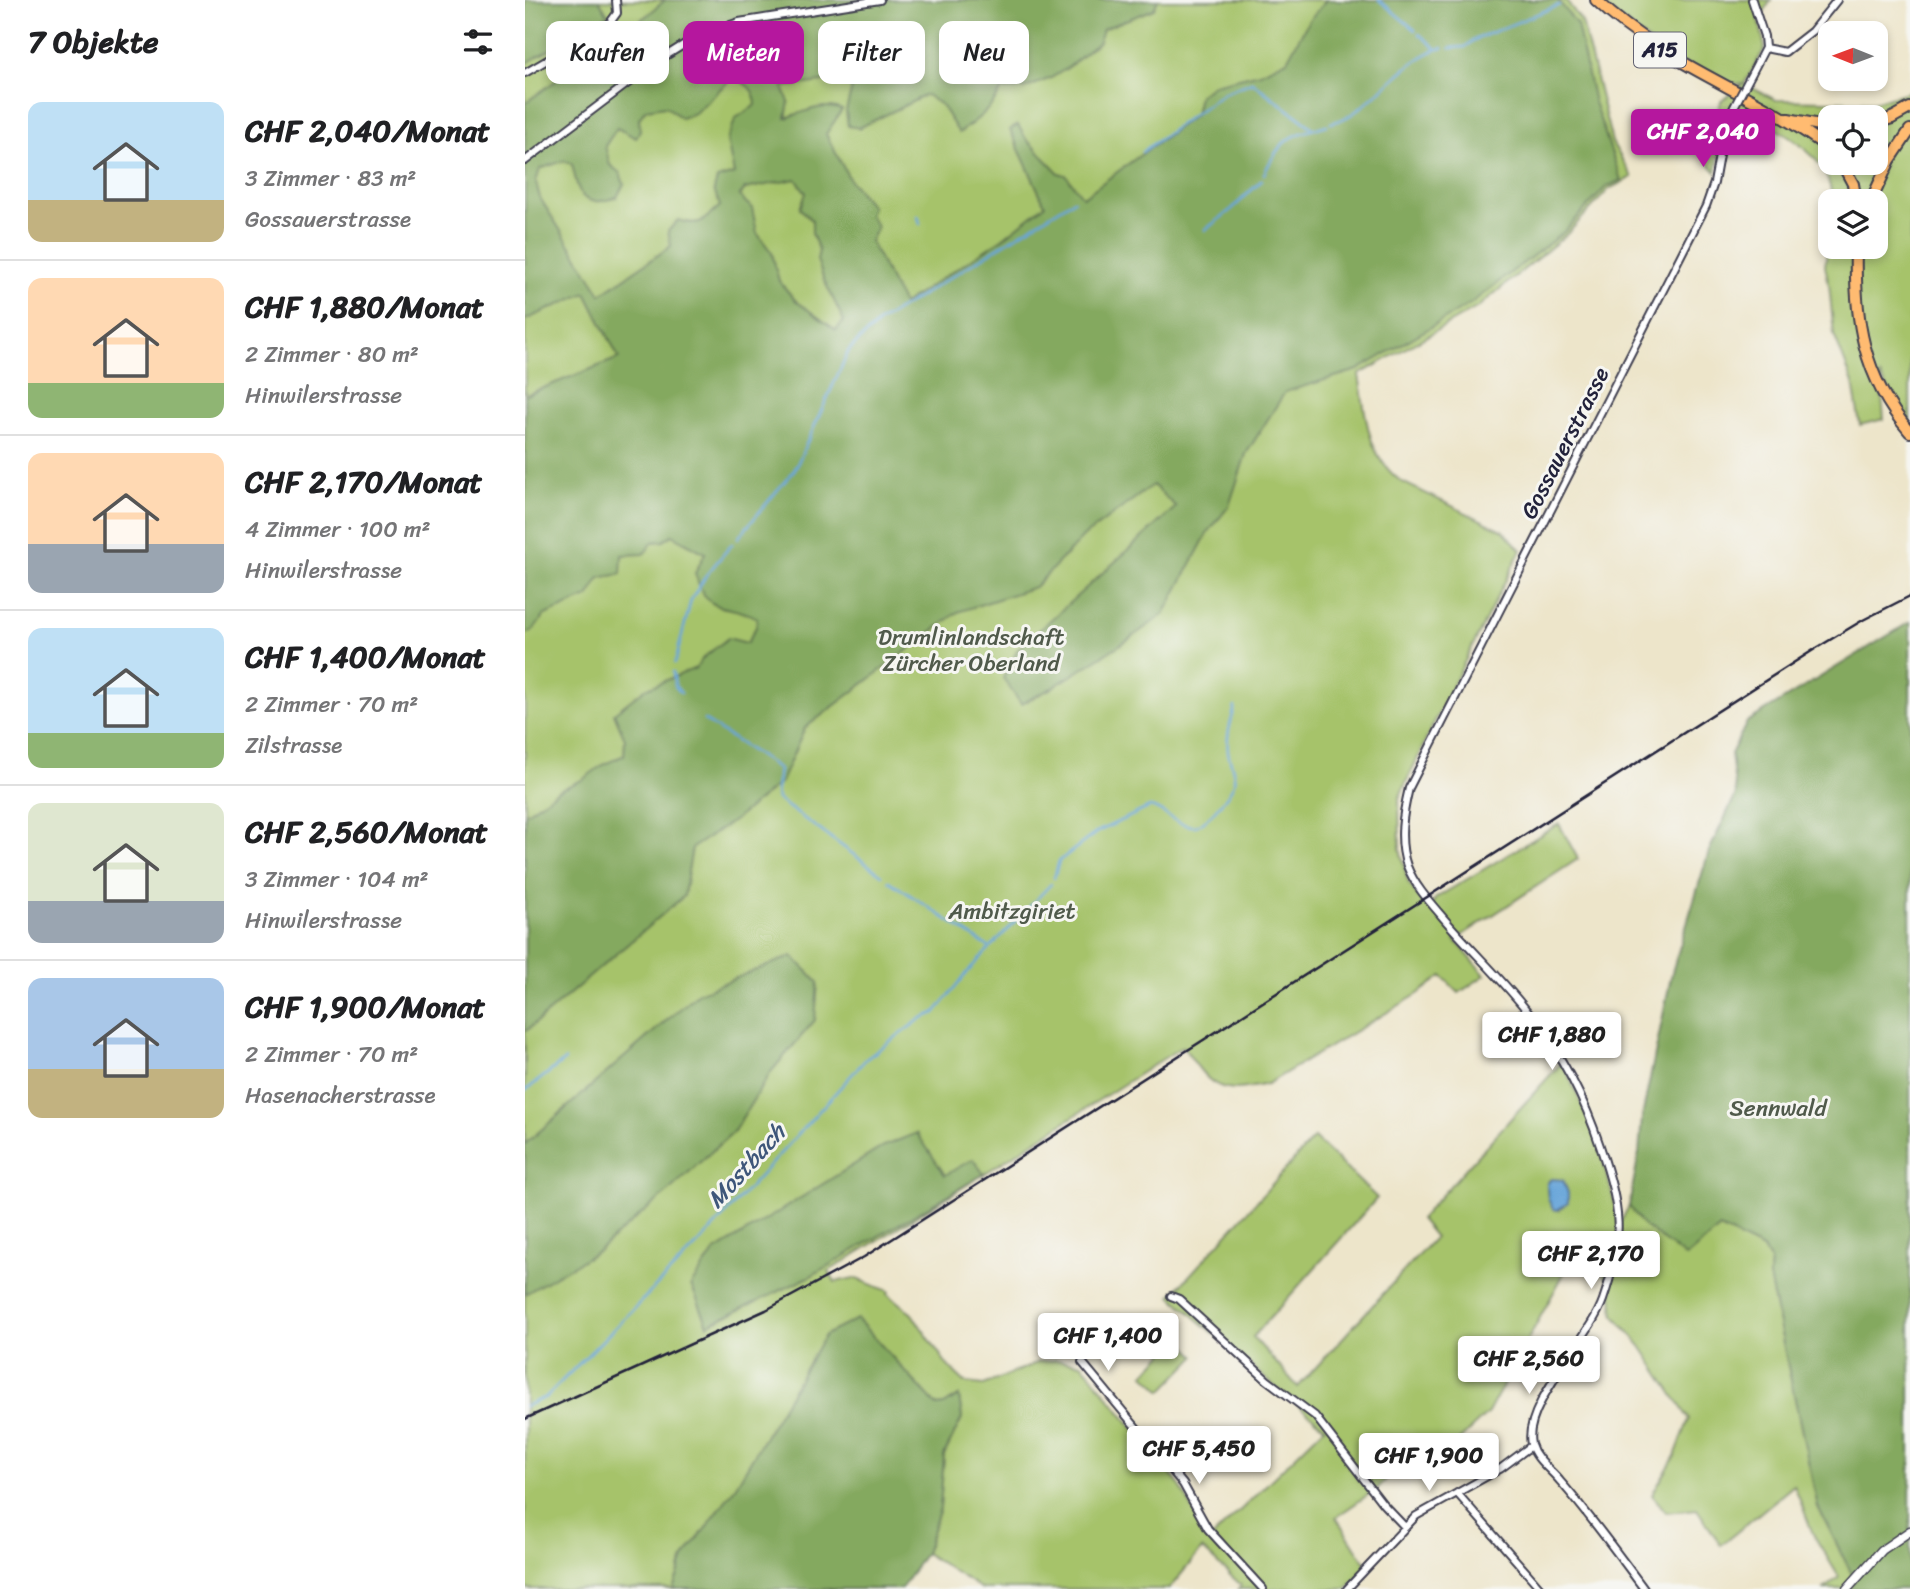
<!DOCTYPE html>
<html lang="de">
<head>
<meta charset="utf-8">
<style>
  body { margin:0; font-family:Sriracha,sans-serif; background:#f6f6f6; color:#202124; height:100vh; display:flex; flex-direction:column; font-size:26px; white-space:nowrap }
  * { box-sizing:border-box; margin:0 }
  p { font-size:23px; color:#757577 }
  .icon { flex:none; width:38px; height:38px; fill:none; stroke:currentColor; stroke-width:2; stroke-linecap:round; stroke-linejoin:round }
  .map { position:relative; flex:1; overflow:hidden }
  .panel { display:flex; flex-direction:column; background:#fff; width:525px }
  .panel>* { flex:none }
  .hud { position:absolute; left:21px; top:21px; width:665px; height:63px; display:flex; gap:14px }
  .needle { width:46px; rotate:271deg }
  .fabs { position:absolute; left:1293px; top:21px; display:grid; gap:14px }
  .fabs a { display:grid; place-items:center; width:70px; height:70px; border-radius:14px; background:#fff; box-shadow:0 4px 10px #0003; font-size:35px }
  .price { position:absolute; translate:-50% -60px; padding:0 16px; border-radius:7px; background:#fff; color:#222; font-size:23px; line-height:46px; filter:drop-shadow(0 2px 4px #0008) }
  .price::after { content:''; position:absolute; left:50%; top:42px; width:21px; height:16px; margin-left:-10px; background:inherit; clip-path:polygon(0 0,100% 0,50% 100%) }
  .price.active { background:#b5179e; color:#fff }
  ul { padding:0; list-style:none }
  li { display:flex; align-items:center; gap:21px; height:175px; padding:0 28px }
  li+li { border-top:2px solid #e0e0e0 }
  li span { display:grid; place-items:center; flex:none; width:196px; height:140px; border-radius:14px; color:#555 }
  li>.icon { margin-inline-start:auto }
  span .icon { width:84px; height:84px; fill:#fffc; stroke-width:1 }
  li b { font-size:30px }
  h2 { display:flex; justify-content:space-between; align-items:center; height:84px; padding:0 28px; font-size:30px }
  .pill { padding:0 24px; border-radius:14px; background:#fff; box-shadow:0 4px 10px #0003; font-size:24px; line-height:63px }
  .pill.active { background:#b5179e; color:#fff }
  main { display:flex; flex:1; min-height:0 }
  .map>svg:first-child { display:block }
</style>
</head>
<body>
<main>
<section class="panel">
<h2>7 Objekte<svg class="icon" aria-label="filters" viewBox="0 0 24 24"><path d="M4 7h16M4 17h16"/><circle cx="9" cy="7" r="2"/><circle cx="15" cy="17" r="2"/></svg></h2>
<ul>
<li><span style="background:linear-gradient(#bfe0f5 70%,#c2b280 0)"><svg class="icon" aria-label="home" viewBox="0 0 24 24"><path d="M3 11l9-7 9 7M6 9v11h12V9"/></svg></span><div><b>CHF 2,040/Monat</b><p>3 Zimmer · 83 m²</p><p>Gossauerstrasse</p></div></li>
<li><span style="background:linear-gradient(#ffd9b3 75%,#8fb573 0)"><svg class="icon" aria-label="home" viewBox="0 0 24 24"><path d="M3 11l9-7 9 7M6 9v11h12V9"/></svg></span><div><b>CHF 1,880/Monat</b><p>2 Zimmer · 80 m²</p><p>Hinwilerstrasse</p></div></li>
<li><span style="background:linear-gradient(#ffd9b3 65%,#9aa5b1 0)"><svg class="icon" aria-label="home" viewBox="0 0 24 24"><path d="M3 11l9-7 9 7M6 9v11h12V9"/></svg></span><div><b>CHF 2,170/Monat</b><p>4 Zimmer · 100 m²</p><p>Hinwilerstrasse</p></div></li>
<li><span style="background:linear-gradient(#bfe0f5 75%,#8fb573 0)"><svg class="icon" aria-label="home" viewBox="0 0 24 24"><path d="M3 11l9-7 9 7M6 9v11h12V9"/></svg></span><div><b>CHF 1,400/Monat</b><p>2 Zimmer · 70 m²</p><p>Zilstrasse</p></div></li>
<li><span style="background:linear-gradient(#dfe7d0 70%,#9aa5b1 0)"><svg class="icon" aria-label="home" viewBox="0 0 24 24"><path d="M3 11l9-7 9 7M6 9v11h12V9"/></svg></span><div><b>CHF 2,560/Monat</b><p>3 Zimmer · 104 m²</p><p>Hinwilerstrasse</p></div></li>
<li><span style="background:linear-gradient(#a9c7e8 65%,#c2b280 0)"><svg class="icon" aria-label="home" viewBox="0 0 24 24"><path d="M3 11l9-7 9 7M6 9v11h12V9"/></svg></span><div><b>CHF 1,900/Monat</b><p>2 Zimmer · 70 m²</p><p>Hasenacherstrasse</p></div></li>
</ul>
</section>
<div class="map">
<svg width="1385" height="1589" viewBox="0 0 1385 1589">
  <rect width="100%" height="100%" fill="#f6f6f2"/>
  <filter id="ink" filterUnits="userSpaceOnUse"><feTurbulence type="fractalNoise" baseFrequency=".0143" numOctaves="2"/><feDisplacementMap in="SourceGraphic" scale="14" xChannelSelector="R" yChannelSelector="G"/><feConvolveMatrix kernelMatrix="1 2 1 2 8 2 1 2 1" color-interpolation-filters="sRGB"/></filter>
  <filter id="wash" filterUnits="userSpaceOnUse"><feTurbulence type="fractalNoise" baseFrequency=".00686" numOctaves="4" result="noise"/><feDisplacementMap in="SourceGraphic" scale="28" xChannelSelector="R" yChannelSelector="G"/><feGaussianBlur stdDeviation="1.57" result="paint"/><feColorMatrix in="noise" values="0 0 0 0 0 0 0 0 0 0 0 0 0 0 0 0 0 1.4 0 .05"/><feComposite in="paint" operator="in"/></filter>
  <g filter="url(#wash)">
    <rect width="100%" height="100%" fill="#ede5ca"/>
    <path fill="#a6c36a" stroke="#647252" stroke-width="2" fill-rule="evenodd" d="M74 0H1041L1057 22 1087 142 1107 177 1084 189 1042 234 953 307 834 375C841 415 841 456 877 482L979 531 996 550 907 727 874 798 875 849 883 882 890 892 895 891 891 894 904 909 911 898 1034 824 1053 859 930 940 960 975 934 993 917 976 893 994 742 1084C691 1097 684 1084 658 1046L445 1183 304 1271 310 1282 329 1278 364 1291 363 1294 387 1314 423 1366 441 1383 459 1385 514 1362 531 1360 557 1364 655 1486 680 1531 687 1538 800 1427 742 1380 646 1296 789 1138 852 1198 728 1337 773 1387 910 1237 895 1219 1037 1062 1072 1137 1095 1223 1104 1206 1119 1226 1195 1228 1238 1249 1245 1260 1244 1277 1293 1507 1330 1580 1322 1589H1299L1314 1577 1288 1534 1269 1485 1196 1545 1172 1509 1141 1512 1127 1495 1150 1456 1164 1419 1116 1346 1089 1315 1086 1286 1074 1265 1044 1264 963 1413 897 1475 873 1467 853 1488 811 1517 842 1566 822 1589H713L716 1585 677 1549 644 1589H457L400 1553 415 1508 419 1455 437 1418 434 1396 419 1405 412 1406 334 1321 172 1589H0V107L129 14 127 12 0 103V64L83 15ZM1026 1179 1038 1180 1043 1193 1042 1203 1034 1210 1028 1209C1023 1199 1021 1192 1023 1181Z
      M1071 0H1246L1234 20 1240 48 1219 84 1251 100 1349 102 1385 91V421L1375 410 1355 375 1359 419 1335 425 1328 383 1309 335 1304 284 1300 266 1304 235 1302 224 1305 216 1306 247H1351V201H1307C1306 149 1247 128 1209 107L1199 128 1191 172 1183 163 1188 131 1196 101 1218 84 1205 83 1145 57ZM1306 117H1351V163H1306Z
      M653 1338 671 1356 637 1391 619 1374Z"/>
    <path fill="#84a95e" stroke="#53664c" stroke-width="2" fill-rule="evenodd" d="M0 0H74L83 15 0 64Z
      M140 0H633L629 9 578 29 574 42 544 67 526 78 499 89 477 90C466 109 452 120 434 133L416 105 401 95 334 128 323 126 321 111 327 87 305 81 258 87 264 102 261 118C278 112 299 102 317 110L301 134 326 182 347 207 344 214 352 227 345 241 378 304 477 239 520 205 485 130 493 125 501 139 534 173 541 175 558 197 670 115 674 95 689 84 735 73 762 60 784 20 801 0H1033L1052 25 1069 102 1096 180 1081 187 1039 232 945 304 833 370 760 392 721 454 704 506 682 534 639 614 604 639 527 688 496 704 478 678 493 649 651 507 628 485 559 536 510 587 433 612 280 728 256 782 211 819 167 848 159 896 0 1032V814L34 790 57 780 76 766 99 755 100 739 89 713 120 689 171 668 178 658 203 638 222 643 231 627 232 618C198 600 183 619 170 573L180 553 147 535 139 541 128 542 119 554 97 555 96 574 75 578 63 597 20 615 7 632 0 634V395L94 358 61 293 0 320V103L125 13ZM208 77C222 84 230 89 231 105L211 118 202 140 209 174 192 179 189 190 195 206C178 221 176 227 153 220L143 231 146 246 76 294 15 198 11 182 15 169 38 161 47 164C54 194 55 210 92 197L99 184 95 173 85 165 80 146 92 128 111 138 115 130 114 119 121 109 141 106 156 118 170 113ZM271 179 281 193 275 208 287 221V234L294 250 292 260 299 280 319 321 311 330 271 301 254 281 247 253 232 233 227 208 214 196 220 189Z
      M1385 622V1589H1322L1330 1580 1293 1507 1244 1277 1245 1260 1238 1249 1195 1228 1161 1257 1119 1226 1104 1206 1114 1153 1117 1117 1147 972 1184 851 1211 794 1206 754 1222 722Z
      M267 956 293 982 290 1020 245 1073 209 1131 139 1195 73 1251 0 1294V1144L173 993Z
      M392 1133 420 1175 448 1159 459 1174 284 1277 183 1325 166 1285 189 1252 359 1146Z
      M332 1319 412 1406 419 1405 434 1396 437 1418 419 1455 415 1508 400 1553 376 1589H148L159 1558 209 1489 300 1335Z"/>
    <path fill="#67a5d9" stroke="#44648a" stroke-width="2" d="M1026 1179 1038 1180 1043 1193V1203L1032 1210 1028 1209 1023 1199 1022 1184Z"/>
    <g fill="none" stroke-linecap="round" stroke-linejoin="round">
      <path stroke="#67a5d9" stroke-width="2.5" d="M854 0 890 30
        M894 34 912 49
        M925 48 940 47 949 40 1034 5
        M806 123C813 121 821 118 827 114 851 99 889 52 918 48
        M617 152 698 93 727 82 789 129
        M739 174C757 136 764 137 802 125
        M393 216 395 224
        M680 230 707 209 737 180
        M213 538 270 469 324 350 354 322 549 200
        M150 663 166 600 182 574 207 544
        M148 672 150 686 156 693
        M179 720 254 769 251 790 252 799 357 875
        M529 878 534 861 572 832 625 807C638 809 652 827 669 826 680 825 706 794 709 783 711 772 704 761 703 751 701 736 706 722 710 707
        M364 881 465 948
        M0 1091 40 1060
        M0 1406 21 1397 179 1238 341 1059 397 1018 410 1013 447 967 526 884"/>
    </g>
  </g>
  <g filter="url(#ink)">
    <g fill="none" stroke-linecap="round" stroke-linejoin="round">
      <g stroke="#403f50" stroke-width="10">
        <path id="minor" d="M1240 48 1260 52 1287 31 1312 0
          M0 73 84 24 92 13 91 0
          M1227 73 1240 48 1239 36 1227 0
          M0 161 131 62 171 37 214 22 355 0
          M646 1296 654 1299 742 1380 790 1416 858 1504 879 1526
          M557 1362 658 1484 683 1529 738 1589
          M932 1493 1016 1589
          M822 1589 891 1516 975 1469 1006 1446
          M1119 1589C1092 1553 1065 1515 1035 1481 1025 1469 1010 1459 1006 1444 997 1406 1065 1338 1078 1300 1100 1236 1096 1209 1075 1146 1060 1100 1036 1054 1006 1016 979 980 944 949 915 914 902 899 889 884 882 866 873 840 878 813 884 788L1181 206 1189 183 1199 128 1209 107"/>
      </g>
      <g stroke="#403f50" stroke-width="11">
        <path id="tertiary" d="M1322 1589 1357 1550 1385 1531"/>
      </g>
      <g stroke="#403f50" stroke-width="14">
        <path id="trunk" d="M1071 0C1143 68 1231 92 1306 150
          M1263 119 1306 127
          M1351 123 1367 118"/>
      </g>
      <g stroke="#403f50" stroke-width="14">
        <path id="motorway" d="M1367 118 1385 108
          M1317 163 1328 184 1331 201
          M1346 201 1365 160 1385 130
          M1331 247C1329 317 1337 376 1385 432"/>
      </g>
      <use href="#minor" stroke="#fff" stroke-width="6"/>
      <use href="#tertiary" stroke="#fff" stroke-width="8"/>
      <use href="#trunk" stroke="#ffbb71" stroke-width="10"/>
      <use href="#motorway" stroke="#ffbb71" stroke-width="10"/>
      <path stroke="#22223b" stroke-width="2.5" d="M0 1419 241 1310 339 1257 1290 649 1338 620 1385 596"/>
      <g stroke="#403f50" stroke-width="10" stroke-linecap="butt">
        <path id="minor-bridge" d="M1209 107 1227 73"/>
      </g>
      <use href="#minor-bridge" stroke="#fff" stroke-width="6"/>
    </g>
  </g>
  <g text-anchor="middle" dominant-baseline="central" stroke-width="6" stroke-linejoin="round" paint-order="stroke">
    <rect fill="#f6f6f2" stroke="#626272" stroke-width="2" x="1109" y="32.5" width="52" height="35" rx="5"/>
    <g font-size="21" font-weight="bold" fill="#22223b">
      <text x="1135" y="50">A15</text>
    </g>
    <g font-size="23" fill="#22223b" stroke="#f6f6f2">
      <text transform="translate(1040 443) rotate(-63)">Gossauerstrasse</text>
    </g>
    <g font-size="23" fill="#505a4b" stroke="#f6f6f2">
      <text x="446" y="637">Drumlinlandschaft<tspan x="446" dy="26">Zürcher Oberland</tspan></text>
      <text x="487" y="911">Ambitzgiriet</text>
      <text x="1253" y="1108">Sennwald</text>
    </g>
    <g font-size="24" font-style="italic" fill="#3e567a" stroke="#f6f6f2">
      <text transform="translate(221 1166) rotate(-48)">Mostbach</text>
    </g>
  </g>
</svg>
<div class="fabs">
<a><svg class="needle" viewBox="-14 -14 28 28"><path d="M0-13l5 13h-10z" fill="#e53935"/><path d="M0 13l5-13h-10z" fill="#757577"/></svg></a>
<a><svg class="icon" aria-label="locate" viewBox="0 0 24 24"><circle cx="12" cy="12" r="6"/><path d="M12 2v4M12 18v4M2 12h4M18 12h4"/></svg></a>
<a><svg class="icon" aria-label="layers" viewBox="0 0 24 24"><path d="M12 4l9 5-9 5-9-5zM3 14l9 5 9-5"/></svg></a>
</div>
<b class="price active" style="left:1178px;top:169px">CHF 2,040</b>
<b class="price" style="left:1027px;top:1072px">CHF 1,880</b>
<b class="price" style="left:1066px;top:1291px">CHF 2,170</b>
<b class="price" style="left:583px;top:1373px">CHF 1,400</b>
<b class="price" style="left:1004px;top:1396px">CHF 2,560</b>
<b class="price" style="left:674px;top:1486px">CHF 5,450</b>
<b class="price" style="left:904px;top:1493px">CHF 1,900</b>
<div class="hud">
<a class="pill">Kaufen</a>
<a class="pill active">Mieten</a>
<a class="pill">Filter</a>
<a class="pill">Neu</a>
</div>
</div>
</main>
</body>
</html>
